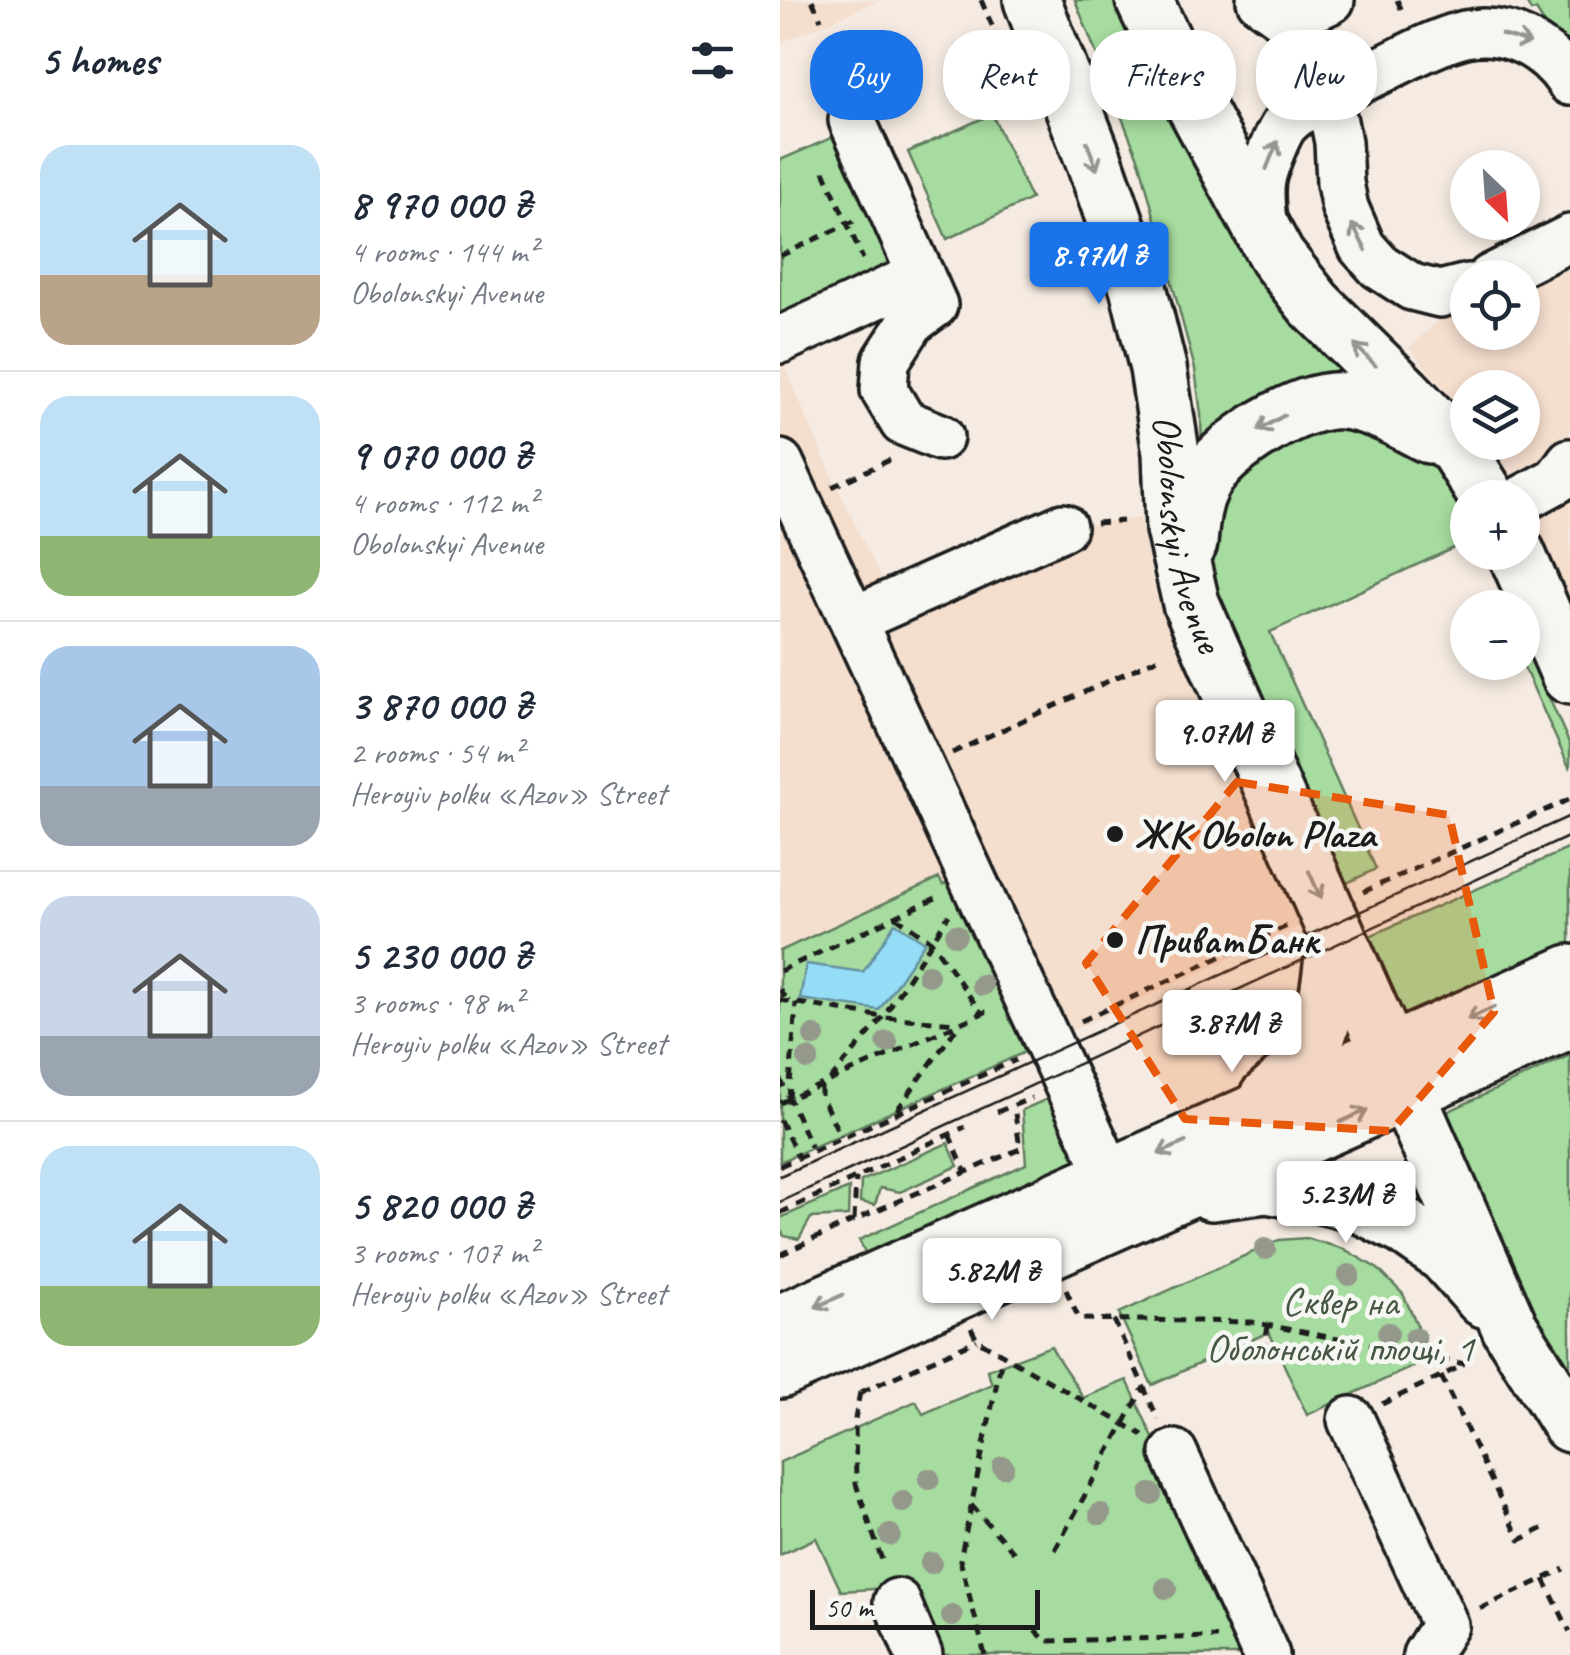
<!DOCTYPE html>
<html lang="en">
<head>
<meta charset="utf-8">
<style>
  body { margin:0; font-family:Caveat,sans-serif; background:#f2f2f3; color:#1f2937; height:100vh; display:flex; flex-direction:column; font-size:38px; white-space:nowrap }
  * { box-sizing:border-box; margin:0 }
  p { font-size:32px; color:#747a83 }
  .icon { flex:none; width:55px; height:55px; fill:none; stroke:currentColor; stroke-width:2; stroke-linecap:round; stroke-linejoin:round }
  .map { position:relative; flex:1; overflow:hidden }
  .panel { display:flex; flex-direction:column; background:#fff; width:780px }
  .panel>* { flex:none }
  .banner { position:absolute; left:30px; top:30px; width:610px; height:90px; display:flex; gap:20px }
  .needle { width:65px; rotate:155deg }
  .tools { position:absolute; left:670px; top:150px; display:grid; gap:20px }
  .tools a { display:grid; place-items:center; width:90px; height:90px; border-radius:50%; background:#fff; box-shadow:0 5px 15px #0003; font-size:50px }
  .scale { position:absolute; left:30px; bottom:25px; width:230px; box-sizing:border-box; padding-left:10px; border:5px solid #1c1c1c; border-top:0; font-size:28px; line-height:35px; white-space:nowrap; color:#1c1c1c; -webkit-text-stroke:8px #f6f6f2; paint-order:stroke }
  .price { position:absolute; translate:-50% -85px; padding:0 22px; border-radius:10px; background:#fff; color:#222; font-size:32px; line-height:65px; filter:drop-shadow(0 2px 5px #0008) }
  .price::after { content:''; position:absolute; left:50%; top:60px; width:30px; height:22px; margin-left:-15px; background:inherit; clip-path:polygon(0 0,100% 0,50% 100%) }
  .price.current { background:#1a73e8; color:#fff }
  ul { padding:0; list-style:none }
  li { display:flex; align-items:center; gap:30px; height:250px; padding:0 40px }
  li+li { border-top:2px solid #e0e1e3 }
  li span { display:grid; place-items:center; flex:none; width:280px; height:200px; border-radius:30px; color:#555 }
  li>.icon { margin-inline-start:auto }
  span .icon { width:120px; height:120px; fill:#fffc; stroke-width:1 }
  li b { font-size:42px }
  h2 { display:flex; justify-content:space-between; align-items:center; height:120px; padding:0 40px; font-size:42px }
  .chip { padding:0 35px; border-radius:40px; background:#fff; box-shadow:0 5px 15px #0003; font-size:35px; line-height:90px }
  .chip.current { background:#1a73e8; color:#fff }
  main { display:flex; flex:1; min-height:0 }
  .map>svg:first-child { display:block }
</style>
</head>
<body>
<main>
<section class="panel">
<h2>5 homes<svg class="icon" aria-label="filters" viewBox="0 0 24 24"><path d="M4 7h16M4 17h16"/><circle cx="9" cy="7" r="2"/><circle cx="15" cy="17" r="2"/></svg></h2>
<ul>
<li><span style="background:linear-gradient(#bfe0f5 65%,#b9a48a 0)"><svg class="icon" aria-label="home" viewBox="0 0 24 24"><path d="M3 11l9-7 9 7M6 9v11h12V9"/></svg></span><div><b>8 970 000 ₴</b><p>4 rooms · 144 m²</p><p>Obolonskyi Avenue</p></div></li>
<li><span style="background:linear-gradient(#bfe0f5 70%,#8fb573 0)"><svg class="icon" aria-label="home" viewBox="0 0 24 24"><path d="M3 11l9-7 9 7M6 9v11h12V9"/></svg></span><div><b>9 070 000 ₴</b><p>4 rooms · 112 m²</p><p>Obolonskyi Avenue</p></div></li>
<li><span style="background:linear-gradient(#a9c7e8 70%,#9aa5b1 0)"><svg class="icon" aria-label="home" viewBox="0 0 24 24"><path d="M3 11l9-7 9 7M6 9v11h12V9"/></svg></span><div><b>3 870 000 ₴</b><p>2 rooms · 54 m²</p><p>Heroyiv polku «Azov» Street</p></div></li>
<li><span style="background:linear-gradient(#c9d6e8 70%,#9aa5b1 0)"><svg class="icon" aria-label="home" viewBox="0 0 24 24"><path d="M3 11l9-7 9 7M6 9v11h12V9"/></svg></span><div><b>5 230 000 ₴</b><p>3 rooms · 98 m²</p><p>Heroyiv polku «Azov» Street</p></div></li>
<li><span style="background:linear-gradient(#bfe0f5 70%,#8fb573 0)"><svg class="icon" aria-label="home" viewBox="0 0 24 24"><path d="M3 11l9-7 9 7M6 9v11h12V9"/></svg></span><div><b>5 820 000 ₴</b><p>3 rooms · 107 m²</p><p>Heroyiv polku «Azov» Street</p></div></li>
</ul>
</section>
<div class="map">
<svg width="790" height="1655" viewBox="0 0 790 1655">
  <rect width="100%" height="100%" fill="#f5ebe2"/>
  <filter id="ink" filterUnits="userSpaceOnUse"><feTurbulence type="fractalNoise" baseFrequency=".01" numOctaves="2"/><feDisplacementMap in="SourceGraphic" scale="20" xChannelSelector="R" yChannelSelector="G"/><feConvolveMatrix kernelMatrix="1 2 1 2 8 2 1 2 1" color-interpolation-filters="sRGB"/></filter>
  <g filter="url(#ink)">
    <path fill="#f4dece" d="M0 0H100L0 43Z
      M790 266V600L749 511 711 443 742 442V388H688L687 415 629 348 661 318 687 310 688 332H742L743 288Z
      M1 359 52 476 115 608 314 523 360 518 375 594 524 924 263 1044 0 959Z"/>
    <path fill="#a6dc9f" stroke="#617c5e" stroke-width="2.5" d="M295 0H351L589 379 422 453 421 414 415 369 360 163Z
      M745 0H789L790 42 768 29 756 10 751 11Z
      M212 114 251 199 167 239 128 152Z
      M72 129 136 274 0 334V160Z
      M567 420 649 456 676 491 687 517V542L490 632 596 869 565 884 433 603 424 559 429 515 482 443Z
      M743 639 790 745V769L742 663Z
      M790 848V954L625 1027 583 939Z
      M183 875 263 1044 0 1162V951L159 878 163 885Z
      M790 1055V1405L658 1116Z
      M281 1093 303 1171 91 1264 79 1240 246 1164 242 1110Z
      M168 1143 178 1166 120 1192 100 1188 95 1205 80 1202 81 1181Z
      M69 1188 68 1216 31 1218 19 1239 4 1236 0 1228V1218Z
      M526 1238 564 1249 598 1269 623 1294 652 1358 527 1415 489 1332 372 1385 339 1313 499 1240Z
      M271 1346C280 1365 294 1379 303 1398L347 1380 471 1655H156L128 1587 61 1591 36 1538 0 1555V1462L136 1401 143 1414 212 1384 207 1370Z"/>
    <path fill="#95ddf7" stroke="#65909f" stroke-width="2.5" d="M115 923 145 942 99 1010 20 999 26 964 83 972Z"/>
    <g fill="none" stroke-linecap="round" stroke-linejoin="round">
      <g stroke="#1c1c1c" stroke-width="52">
        <path id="minor" d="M480 0 508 20 553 117 558 142 560 183 565 208 582 247 599 266 632 287 660 294 688 287
          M508 20 551 0
          M72 120 154 305 131 322 106 361 104 390 123 422 160 437
          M484 234C483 217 479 196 482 180 484 168 498 132 506 123 524 104 568 86 593 74 623 60 653 42 685 34 727 25 768 48 790 82
          M710 278 790 238
          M0 340 141 275
          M0 463 330 1176
          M742 499 777 480 790 462
          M73 620 283 527
          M571 1420 665 1625 646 1655
          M394 1453 486 1655
          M117 1602 139 1655"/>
      </g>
      <g stroke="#1c1c1c" stroke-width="62">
        <g id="major">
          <path id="s1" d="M252 0 315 163 358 287 378 368 391 453 394 529 411 603 730 1328 790 1424"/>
          <path d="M364 0 408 93 497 257 534 304 624 393 678 450 708 498"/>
          <path d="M409 543C411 522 412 503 422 484 440 448 523 396 563 401 595 405 621 420 649 435"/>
          <path d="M736 552 790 676"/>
          <path d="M487 1099C501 1087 515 1074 526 1058 548 1026 551 971 556 933"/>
          <path d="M432 1192 486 1185 533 1193 581 1205 625 1227 665 1255 704 1299"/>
          <path d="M0 1323 790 973"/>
          <path d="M0 1370 790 1020"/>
        </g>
      </g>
      <path stroke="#1c1c1c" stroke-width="5" stroke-dasharray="10 8" stroke-linecap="butt" d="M32 0 41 20
        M201 0 217 37
        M617 0 624 15
        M44 171 83 259
        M0 256 74 221
        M52 487 114 458
        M316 523 343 521
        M172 753 383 656
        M386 760 424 744
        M583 892 790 799
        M116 917 151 941 202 1014
        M0 971 160 896
        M0 989 6 1001
        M0 1000 103 1017 176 1023
        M301 1021 507 926
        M0 1078 31 1147
        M50 1080 103 1017 169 915
        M41 1086V1096L61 1137
        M9 1099 16 1003
        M0 1103 212 1009
        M117 1110 178 1026
        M217 1112 252 1098
        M0 1120 18 1157
        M169 1134 186 1173
        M0 1166 236 1060
        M0 1213 185 1127
        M74 1220 76 1178
        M0 1255 74 1220 240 1149 234 1106
        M286 1290 299 1319 472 1322 685 1364
        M334 1320 378 1419
        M191 1328 197 1340 363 1435
        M480 1349 485 1347 488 1325
        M661 1376 740 1540 764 1528
        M80 1392 75 1419 76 1484 104 1566
        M81 1392 197 1340
        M602 1404 682 1366
        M191 1505 236 1555
        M275 1550 364 1387
        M764 1579 790 1632
        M700 1609 784 1569
        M255 1630 266 1641 437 1637
        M205 1655 180 1560 223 1353"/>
      <use href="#minor" stroke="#f6f6f2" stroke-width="45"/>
      <use href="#major" stroke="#f6f6f2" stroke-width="55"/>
      <path stroke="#1c1c1c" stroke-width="2.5" d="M0 1176C264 1057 526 934 790 816
        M0 1202 790 836"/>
    </g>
    <g fill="#94998b">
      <circle cx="176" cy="935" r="11"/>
      <circle cx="148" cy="975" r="11"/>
      <circle cx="202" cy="985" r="11"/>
      <circle cx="34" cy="1036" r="11"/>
      <circle cx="107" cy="1042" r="11"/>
      <circle cx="28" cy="1059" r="11"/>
      <circle cx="485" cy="1249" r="11"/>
      <circle cx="569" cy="1275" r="11"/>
      <circle cx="608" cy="1333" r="11"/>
      <circle cx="635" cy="1338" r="11"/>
      <circle cx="223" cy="1467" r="11"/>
      <circle cx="149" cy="1479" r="11"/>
      <circle cx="371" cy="1494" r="11"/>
      <circle cx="123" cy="1502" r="11"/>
      <circle cx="320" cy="1514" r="11"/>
      <circle cx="110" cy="1535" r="11"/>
      <circle cx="151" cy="1563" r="11"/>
      <circle cx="386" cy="1588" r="11"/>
      <circle cx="172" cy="1616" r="11"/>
    </g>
    <defs><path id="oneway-shaft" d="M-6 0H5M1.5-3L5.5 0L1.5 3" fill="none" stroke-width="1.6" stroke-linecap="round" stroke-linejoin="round" transform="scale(2.5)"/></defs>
    <g stroke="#949492">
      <use href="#oneway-shaft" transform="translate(736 39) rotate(17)"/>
      <use href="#oneway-shaft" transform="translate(492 155) rotate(-68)"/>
      <use href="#oneway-shaft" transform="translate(312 156) rotate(70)"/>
      <use href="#oneway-shaft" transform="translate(579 237) rotate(-118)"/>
      <use href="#oneway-shaft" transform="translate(585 355) rotate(-135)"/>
      <use href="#oneway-shaft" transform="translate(491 423) rotate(150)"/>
      <use href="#oneway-shaft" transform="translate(535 885) rotate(66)"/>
      <use href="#oneway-shaft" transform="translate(701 1013) rotate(156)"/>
      <use href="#oneway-shaft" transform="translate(574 1116) rotate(-24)"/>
      <use href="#oneway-shaft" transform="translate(392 1148) rotate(156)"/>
      <use href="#oneway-shaft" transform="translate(49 1301) rotate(156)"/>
    </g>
  </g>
  <path fill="#e8590c" fill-opacity="0.2" stroke="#e8590c" stroke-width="8" stroke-dasharray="20 12" stroke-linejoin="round" d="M457 782 669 815 714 1012 611 1131 405 1119 306 963Z"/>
  <g fill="#1c1c1c" stroke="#f6f6f2" stroke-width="4">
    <circle cx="335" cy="834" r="10"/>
    <circle cx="335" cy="940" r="10"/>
  </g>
  <g text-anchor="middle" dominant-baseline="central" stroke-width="9" stroke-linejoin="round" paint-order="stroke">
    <g font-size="40" fill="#1c1c1c" stroke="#f6f6f2">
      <text stroke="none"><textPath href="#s1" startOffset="558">Obolonskyi Avenue</textPath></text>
    </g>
    <g font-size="40" font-weight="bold" fill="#1c1c1c" stroke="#f6f6f2" text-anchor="start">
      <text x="355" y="834">ЖК Obolon Plaza</text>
      <text x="355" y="940">ПриватБанк</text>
    </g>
    <g font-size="40" fill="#455643" stroke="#f6f6f2">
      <text x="560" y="1302">Сквер на<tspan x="560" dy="46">Оболонській площі, 1</tspan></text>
    </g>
  </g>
</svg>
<div class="tools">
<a><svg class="needle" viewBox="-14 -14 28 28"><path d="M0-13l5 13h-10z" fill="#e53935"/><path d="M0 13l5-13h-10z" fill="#747a83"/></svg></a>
<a><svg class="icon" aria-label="locate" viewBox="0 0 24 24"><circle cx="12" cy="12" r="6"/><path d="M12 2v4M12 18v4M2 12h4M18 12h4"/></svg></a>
<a><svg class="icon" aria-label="layers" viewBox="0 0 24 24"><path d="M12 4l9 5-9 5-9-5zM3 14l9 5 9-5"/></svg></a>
<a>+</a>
<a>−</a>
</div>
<div class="scale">50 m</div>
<b class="price current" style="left:319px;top:307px">8.97M ₴</b>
<b class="price" style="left:445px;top:785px">9.07M ₴</b>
<b class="price" style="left:452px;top:1075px">3.87M ₴</b>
<b class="price" style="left:566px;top:1246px">5.23M ₴</b>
<b class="price" style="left:212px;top:1323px">5.82M ₴</b>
<div class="banner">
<a class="chip current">Buy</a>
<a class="chip">Rent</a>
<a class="chip">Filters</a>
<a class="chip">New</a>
</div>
</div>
</main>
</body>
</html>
